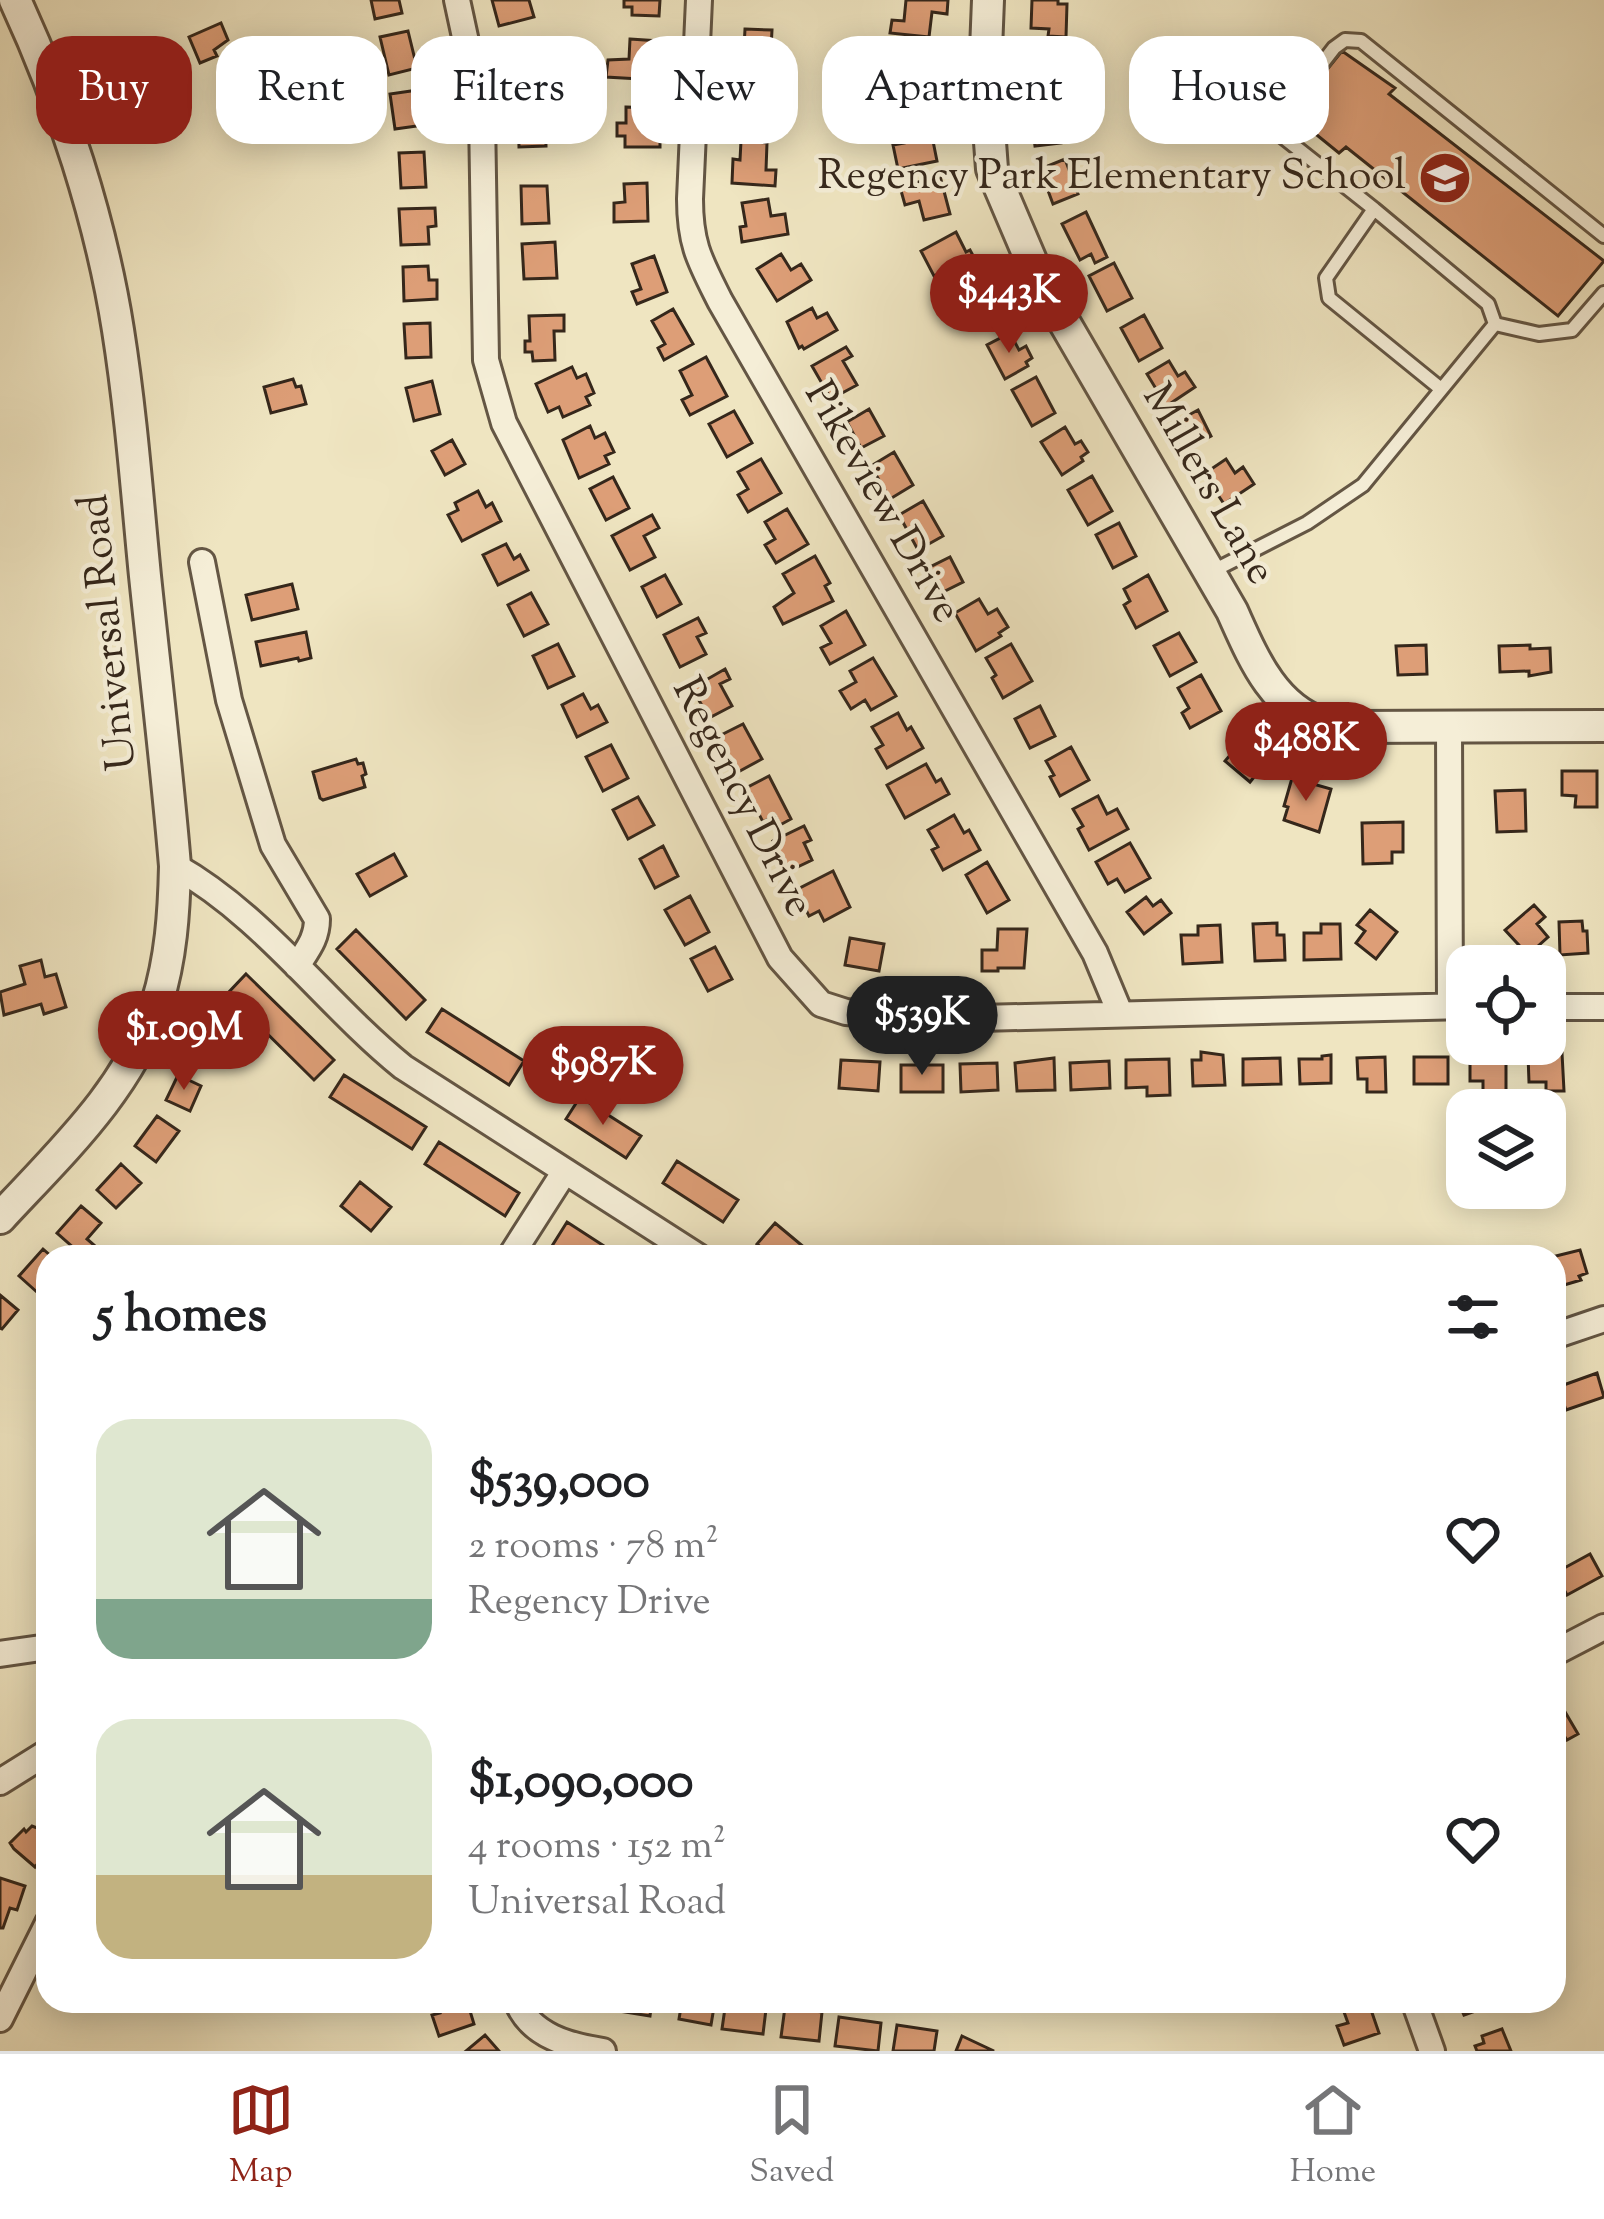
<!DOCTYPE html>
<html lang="en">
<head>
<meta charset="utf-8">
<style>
  body { margin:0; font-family:"Sorts Mill Goudy",serif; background:#f6f6f6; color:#202124; height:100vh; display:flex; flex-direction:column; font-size:45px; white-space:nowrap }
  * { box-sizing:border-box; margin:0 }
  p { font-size:39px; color:#757577 }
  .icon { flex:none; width:66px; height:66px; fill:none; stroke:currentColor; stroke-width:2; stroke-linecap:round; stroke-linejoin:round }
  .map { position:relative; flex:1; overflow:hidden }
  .side { position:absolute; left:36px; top:1245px; width:1530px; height:768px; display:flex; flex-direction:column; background:#fff; border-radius:36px; box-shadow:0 6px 30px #0003 }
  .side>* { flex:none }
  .top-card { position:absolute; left:36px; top:36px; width:1533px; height:108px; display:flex; gap:24px }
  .fabs { position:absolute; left:1446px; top:945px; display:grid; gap:24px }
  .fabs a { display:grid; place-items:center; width:120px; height:120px; border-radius:24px; background:#fff; box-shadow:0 6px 30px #0003; font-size:60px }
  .price { position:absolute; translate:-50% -102px; padding:0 27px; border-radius:42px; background:#8f2418; color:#fff; font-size:39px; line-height:78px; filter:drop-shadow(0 3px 6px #0008) }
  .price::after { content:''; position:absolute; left:50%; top:72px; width:36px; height:27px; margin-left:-18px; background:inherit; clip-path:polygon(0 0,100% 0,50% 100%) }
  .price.selected { background:#222; color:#fff }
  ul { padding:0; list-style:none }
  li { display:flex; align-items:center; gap:36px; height:300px; padding:0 60px }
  li span { display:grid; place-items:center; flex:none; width:336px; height:240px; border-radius:36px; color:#555 }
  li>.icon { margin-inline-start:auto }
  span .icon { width:144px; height:144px; fill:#fffc; stroke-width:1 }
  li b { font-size:51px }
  h2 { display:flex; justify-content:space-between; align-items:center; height:144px; padding:0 60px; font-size:51px }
  .chip { padding:0 42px; border-radius:36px; background:#fff; box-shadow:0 6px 30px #0003; font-size:42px; line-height:108px }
  .chip.selected { background:#8f2418; color:#fff }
  .tab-bar { display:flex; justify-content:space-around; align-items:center; height:168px; border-top:3px solid #e0e0e0; background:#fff; font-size:33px; color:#757577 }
  .tab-bar a { display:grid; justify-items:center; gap:6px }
  .tab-bar .selected { color:#8f2418 }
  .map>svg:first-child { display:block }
</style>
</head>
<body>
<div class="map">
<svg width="1604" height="2051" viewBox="0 0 1604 2051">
  <rect width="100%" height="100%" fill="#efe5c1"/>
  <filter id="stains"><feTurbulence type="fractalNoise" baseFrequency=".00167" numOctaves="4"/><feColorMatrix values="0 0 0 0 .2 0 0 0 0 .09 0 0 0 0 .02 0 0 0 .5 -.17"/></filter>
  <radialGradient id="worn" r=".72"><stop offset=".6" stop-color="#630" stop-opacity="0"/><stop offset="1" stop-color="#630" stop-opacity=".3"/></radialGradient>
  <path fill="#dd9e77" stroke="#35271b" stroke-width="3" d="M371 0H399L402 13 375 19Z
    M492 0H529L534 17 499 26Z
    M624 0H660L659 16 632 15V7H624Z
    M906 0H948L947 14 932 12 929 37 890 33 892 20 904 21Z
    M1032 0H1058V4H1067L1066 37 1048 36 1049 29 1031 28Z
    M221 23 228 40 214 50 217 56 200 63 189 37Z
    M745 29 772 30 770 68 743 66Z
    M408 31 417 68 389 75 380 37Z
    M630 39 659 41 657 80 606 77 608 60 629 59Z
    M532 41 541 79 513 86 503 48Z
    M1029 50H1056L1055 89 1029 88Z
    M1342 51 1395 88 1389 94 1604 261 1558 316 1346 147 1339 153 1291 114Z
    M903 75 927 76 926 86 934 87 933 101 897 99 898 81 903 82Z
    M746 85 771 87 769 113 780 114 779 127 743 124Z
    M418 90 424 125 395 129 390 94Z
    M518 104H545L546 146 519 147Z
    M1056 104 1061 143 1035 146 1030 107Z
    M626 107 655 108 654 127H660V147H625V136H617V123H626Z
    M929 121 937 161 898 169 893 145 904 143 900 127Z
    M741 141 767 143 766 170H776L775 186 732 183 733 159 740 160Z
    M424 152 426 187 401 188 399 153Z
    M1065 159 1078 194 1053 204 1040 169Z
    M940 176 950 214 924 220 919 201 905 205 900 187Z
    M647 183 648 221 614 222V203L625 202 624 184Z
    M521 186H547L549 223 522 224Z
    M768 199 771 216 785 214 788 234 742 242 740 227 746 226 742 203Z
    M435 208 436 226 428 227 429 244 401 245 399 209Z
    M1086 212 1107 257 1095 263 1091 254 1080 260 1062 224Z
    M956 232 966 252 970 250 977 263 949 278 945 270 934 276 921 251Z
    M555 242 557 278 524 279 522 244Z
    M781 254 791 270 801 264 811 280 777 301 757 269Z
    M654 256 667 292 637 304 632 292 641 289 632 264Z
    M1114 263 1132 298 1107 311 1089 276Z
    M428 266 429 280H437V299L404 301 403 267Z
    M983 282 992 297 996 295 1006 313 978 329 959 296Z
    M812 308 817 318 827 313 837 330 804 349 802 346 799 348 787 322Z
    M673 309 693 344 664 360 658 348 665 344 652 321Z
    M564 315V331H554L555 360 533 361 532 352H525V341H530L529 316Z
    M1144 315 1162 348 1139 361 1121 328Z
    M430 323 431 357 406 358 404 324Z
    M1010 333 1019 350 1026 346 1032 358 1026 362 1028 366 1005 379 987 345Z
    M846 347 852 356 843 361 857 385 831 399 812 366Z
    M706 357 727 396 690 415 682 400 692 395 680 371Z
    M1169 361 1178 376 1185 372 1195 387 1162 409 1154 395 1158 392 1147 374Z
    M572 367 577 378 586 374 594 393 586 397 590 405 563 417 559 407 548 412 536 384Z
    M1036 377 1055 413 1032 426 1012 390Z
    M293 379 296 387 301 386 306 404 271 413 264 387Z
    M432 381 440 414 414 421 406 388Z
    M869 409 884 436 861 448 847 422Z
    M1198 410 1211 436 1184 450 1178 439 1182 437 1174 423Z
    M734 411 752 443 727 457 709 424Z
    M590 426 595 438 605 433 614 452 605 456 609 464 579 478 563 440Z
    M1065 427 1075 444 1081 441 1088 452 1081 457 1083 461 1062 475 1041 442Z
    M452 440 465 464 445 475 432 451Z
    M894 452 913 485 890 499 871 466Z
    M761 459 781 493 748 512 738 495 748 489 738 472Z
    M1226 459 1235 473 1243 467 1254 484 1224 504 1204 474Z
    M1092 476 1112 511 1088 525 1068 490Z
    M613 477 629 508 606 520 590 489Z
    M478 491 486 507 492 503 501 521 462 541 448 515 458 510 455 503Z
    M923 501 943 536 918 550 899 515Z
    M787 509 808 544 776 563 765 545 775 539 765 522Z
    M652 515 659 528 644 536 655 557 630 570 612 536Z
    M1119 523 1136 556 1113 568 1096 535Z
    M506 544 514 559 520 555 528 570 498 585 483 555Z
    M815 556 830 583 825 586 833 601 783 624 774 607 794 593 783 574Z
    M950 557 963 582 941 593 928 568Z
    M665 575 681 604 657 617 642 587Z
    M1148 575 1167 611 1136 628 1124 605 1130 601 1124 589Z
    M292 584 298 609 252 620 246 595Z
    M531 593 548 624 524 636 508 605Z
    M979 599 988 614 997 609 1008 627 999 633 1001 636 976 651 955 613Z
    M846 611 865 645 830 664 821 648 831 643 821 626Z
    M698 618 706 633 697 637 706 654 680 667 664 635Z
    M306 632 311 658 299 661 298 658 261 666 256 642Z
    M1179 633 1196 662 1170 676 1154 646Z
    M558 644 574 676 548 688 533 656Z
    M1011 644 1032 681 1003 698 992 678 996 675 986 658Z
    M1426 645 1427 674 1398 675 1396 646Z
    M1530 645V649L1550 648 1551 672 1529 676V671L1500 672 1499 646Z
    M873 658 896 696 871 710 865 700 851 709 840 691 856 682 850 671Z
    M725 669 730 679 720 684 732 706 709 718 692 688Z
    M1201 675 1221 711 1190 728 1182 713 1189 708 1178 688Z
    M583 694 591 709 598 705 607 722 577 737 562 705Z
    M1040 706 1055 736 1030 748 1015 719Z
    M898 713 907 730 911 727 923 748 887 768 876 749 883 745 872 727Z
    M743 724 762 759 738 772 717 737Z
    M1242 741 1267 761 1250 782 1225 761Z
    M611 745 628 778 603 791 586 757Z
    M1071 747 1089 780 1060 796 1050 777 1054 775 1046 761Z
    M356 759 358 764 363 763 366 774 362 776 365 787 323 800 320 798 313 772Z
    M926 764 936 782 941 779 949 794 905 818 887 785Z
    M1562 771H1597V807H1575L1576 796 1562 795Z
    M769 776 791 819 780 825 775 815 763 822 746 788Z
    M1292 778 1331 789 1319 832 1284 820 1288 807 1284 806Z
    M1525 790 1526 831 1497 832 1495 791Z
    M1098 796 1107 814 1117 809 1128 829 1089 850 1078 829 1083 826 1073 809Z
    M638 797 654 825 628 839 613 810Z
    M954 815 964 833 969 830 980 850 943 870 932 850 938 847 928 830Z
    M1403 822V852H1392V863L1363 864 1362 823Z
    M804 826 811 840 804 843 812 860 787 872 773 841Z
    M1130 843 1150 878 1125 892 1117 879 1108 884 1096 862Z
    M663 846 678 876 655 888 640 859Z
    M394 854 406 876 370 896 357 874Z
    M987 862 1009 900 987 913 966 875Z
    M833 871 850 907 824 921 819 911 809 916 796 890Z
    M690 896 709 932 685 945 665 910Z
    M1146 897 1153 906 1161 900 1171 913 1144 934 1127 912Z
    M1534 905 1545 917 1537 924 1548 937 1528 955 1505 930Z
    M1370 910 1397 932 1376 959 1356 943 1365 931 1357 925Z
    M1582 921 1583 931H1587L1588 953 1560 955 1559 922Z
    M1277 923V935H1284L1285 960 1255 961 1253 924Z
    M1321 924H1340L1341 959 1304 960V933H1321Z
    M1220 925 1222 962 1183 964 1181 935H1198V926Z
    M998 929H1027L1024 968H998V971H982V950H997Z
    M356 930 425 1000 406 1019 337 949Z
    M850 938 884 944 879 971 845 965Z
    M715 947 732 979 708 991 691 959Z
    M41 960 45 977 56 974 66 1007 44 1014 41 1004 4 1015 0 992 25 984 20 966Z
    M246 974 334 1060 314 1080 227 994Z
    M442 1009 524 1061 509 1085 427 1032Z
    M1201 1052 1223 1055 1225 1085 1193 1086 1192 1060H1201Z
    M1562 1053 1564 1091H1546V1082H1529L1528 1055Z
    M1331 1055V1083L1300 1084 1299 1059H1322V1056Z
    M1470 1056H1506V1094H1483V1081H1470Z
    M1385 1057 1386 1092H1367V1079H1358L1357 1058Z
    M1414 1057H1448V1084H1414Z
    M1054 1058 1055 1090 1017 1091 1015 1063Z
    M1280 1058 1281 1084 1243 1085V1059Z
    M1169 1059 1170 1095 1147 1096V1087L1126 1088V1060Z
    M841 1060 880 1062 878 1091 839 1088Z
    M1109 1061 1110 1088 1071 1090 1070 1063Z
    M997 1063 998 1090 961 1092 960 1064Z
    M901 1065H943V1092H901Z
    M178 1075 201 1086 190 1111 166 1100Z
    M344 1075 426 1127 412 1149 330 1097Z
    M580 1097 641 1136 626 1158 566 1119Z
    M157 1116 179 1131 156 1162 135 1146Z
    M439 1142 519 1193 505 1216 425 1164Z
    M677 1161 738 1200 723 1222 663 1183Z
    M121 1164 141 1183 116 1208 97 1190Z
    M360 1182 391 1207 371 1231 341 1206Z
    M81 1206 101 1223 87 1239 94 1245 83 1256 57 1233Z
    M567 1222 621 1257H570L552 1246Z
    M775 1223 805 1248 798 1257H772L757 1244Z
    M43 1249 52 1257H48V1282L38 1293 19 1276Z
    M1580 1250 1587 1273 1579 1276 1581 1280 1554 1288 1552 1257Z
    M0 1295 18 1310 2 1329 0 1328Z
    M1597 1373 1604 1397 1566 1410 1558 1387Z
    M1590 1554 1602 1576 1567 1595 1555 1573Z
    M1561 1705 1578 1734 1567 1740 1561 1731 1554 1736V1709Z
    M48 1815V1851L35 1867 14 1849 10 1843 24 1829 26 1832 32 1826 37 1828Z
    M0 1878 25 1886 17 1910 10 1908 3 1928H0Z
    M436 2001H467L474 2024 439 2036 432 2015 440 2013Z
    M621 2001H652L650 2016 619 2011Z
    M682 2001H715L711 2025 679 2019Z
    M726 2001H767L763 2034 722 2029Z
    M1340 2001H1368L1379 2033 1344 2045 1337 2026 1348 2023Z
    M1458 2001H1494L1495 2004 1464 2015Z
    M785 2007 822 2012 819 2041 781 2037Z
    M839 2017 881 2023 878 2051 835 2046Z
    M897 2025 937 2031 934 2051H893Z
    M1502 2029 1511 2051H1477L1475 2046 1484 2043 1482 2036Z
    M485 2035 499 2051H466Z
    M962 2036 994 2051H956Z"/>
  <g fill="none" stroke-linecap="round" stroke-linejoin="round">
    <g stroke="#645644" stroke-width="18">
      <path id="service" d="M1374 209 1488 304 1495 324
        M1441 389 1329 298 1326 278 1374 209 1278 133 1277 122 1334 48 1345 40 1361 41 1604 236
        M1211 572 1307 523 1363 485 1495 324 1539 334 1572 330 1604 293"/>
    </g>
    <g stroke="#645644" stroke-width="30">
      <path id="minor" d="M457 0 482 116 486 360 504 423 780 958 821 1004 846 1012 941 1019 1467 1006
        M699 0 690 199C690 245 700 261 720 301L1095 953 1120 1013
        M202 562 229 700 273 845 317 919C317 939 307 950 297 966
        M1449 726 1450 1006
        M175 866C264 916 325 1004 403 1067L699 1257
        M1545 1007H1604
        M510 1257 565 1171
        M1554 1336 1604 1319
        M1554 1653 1604 1627
        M0 1654 48 1647
        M0 1782 48 1752
        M517 2001C530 2036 570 2046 603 2051
        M1414 2001 1432 2051
        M0 2019 48 1923"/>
    </g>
    <g stroke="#645644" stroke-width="36">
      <path id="tertiary" d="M988 0 985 75 992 169 1038 277 1232 611C1252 655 1272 707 1323 724 1332 726 1343 726 1353 727L1604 726
        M0 1218C59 1154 130 1089 157 1003 171 958 174 913 175 866 167 769 155 672 145 576 137 494 131 412 118 330 101 221 62 101 15 0"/>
    </g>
    <use href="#service" stroke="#f5eed7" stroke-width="12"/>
    <use href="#minor" stroke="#f5eed7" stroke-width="24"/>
    <use href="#tertiary" stroke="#f5eed7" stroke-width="30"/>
  </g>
  <defs>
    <g id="school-disc" transform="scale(2.7)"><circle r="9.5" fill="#8f2418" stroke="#f5eed7"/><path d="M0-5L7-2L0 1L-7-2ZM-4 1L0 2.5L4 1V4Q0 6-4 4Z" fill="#fff"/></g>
  </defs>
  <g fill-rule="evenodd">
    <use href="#school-disc" x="1445" y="178"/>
  </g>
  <g text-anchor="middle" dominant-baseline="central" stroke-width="9" stroke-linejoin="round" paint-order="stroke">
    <g font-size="42" fill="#35271b" stroke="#f5eed7" text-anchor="end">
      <text x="1406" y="178">Regency Park Elementary School</text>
    </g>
    <g font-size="42" fill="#35271b" stroke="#f5eed7">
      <text transform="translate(1207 485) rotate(60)">Millers Lane</text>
      <text transform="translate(881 503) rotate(60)">Pikeview Drive</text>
      <text transform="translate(110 632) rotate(-96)">Universal Road</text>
      <text transform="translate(741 798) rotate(63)">Regency Drive</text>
    </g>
  </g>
  <rect width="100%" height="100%" filter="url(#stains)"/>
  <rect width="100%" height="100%" fill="url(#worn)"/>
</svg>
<div class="fabs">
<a><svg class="icon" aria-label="locate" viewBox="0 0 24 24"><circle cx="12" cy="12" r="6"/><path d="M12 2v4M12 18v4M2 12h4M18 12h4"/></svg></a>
<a><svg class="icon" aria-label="layers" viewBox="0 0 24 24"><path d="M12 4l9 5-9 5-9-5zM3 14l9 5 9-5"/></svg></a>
</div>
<b class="price" style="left:1009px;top:356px">$443K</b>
<b class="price" style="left:1306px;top:804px">$488K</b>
<b class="price selected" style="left:922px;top:1078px">$539K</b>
<b class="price" style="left:184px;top:1093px">$1.09M</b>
<b class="price" style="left:603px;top:1128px">$987K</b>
<div class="top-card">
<a class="chip selected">Buy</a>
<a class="chip">Rent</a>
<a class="chip">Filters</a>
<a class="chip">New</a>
<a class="chip">Apartment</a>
<a class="chip">House</a>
</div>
<section class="side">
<h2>5 homes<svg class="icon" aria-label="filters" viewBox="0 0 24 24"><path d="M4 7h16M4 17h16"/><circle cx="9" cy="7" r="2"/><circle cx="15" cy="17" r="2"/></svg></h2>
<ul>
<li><span style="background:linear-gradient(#dfe7d0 75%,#7fa58c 0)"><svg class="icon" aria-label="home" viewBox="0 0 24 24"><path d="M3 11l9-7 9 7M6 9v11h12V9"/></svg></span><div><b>$539,000</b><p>2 rooms · 78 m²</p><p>Regency Drive</p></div><svg class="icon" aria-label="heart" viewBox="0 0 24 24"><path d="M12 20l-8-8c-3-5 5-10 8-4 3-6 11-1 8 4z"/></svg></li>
<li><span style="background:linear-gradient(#dfe7d0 65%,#c2b280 0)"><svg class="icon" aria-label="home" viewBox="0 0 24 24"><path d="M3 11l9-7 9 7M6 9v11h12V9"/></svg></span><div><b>$1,090,000</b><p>4 rooms · 152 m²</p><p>Universal Road</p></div><svg class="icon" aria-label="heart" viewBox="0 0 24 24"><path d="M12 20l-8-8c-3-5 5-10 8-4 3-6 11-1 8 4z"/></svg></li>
</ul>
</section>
</div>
<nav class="tab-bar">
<a class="selected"><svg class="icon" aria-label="map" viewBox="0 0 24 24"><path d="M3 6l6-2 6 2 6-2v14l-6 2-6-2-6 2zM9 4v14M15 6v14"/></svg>Map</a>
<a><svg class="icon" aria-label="saved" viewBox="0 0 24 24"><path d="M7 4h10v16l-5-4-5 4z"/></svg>Saved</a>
<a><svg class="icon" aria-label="home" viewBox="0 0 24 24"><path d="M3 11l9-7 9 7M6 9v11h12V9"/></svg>Home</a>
</nav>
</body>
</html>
